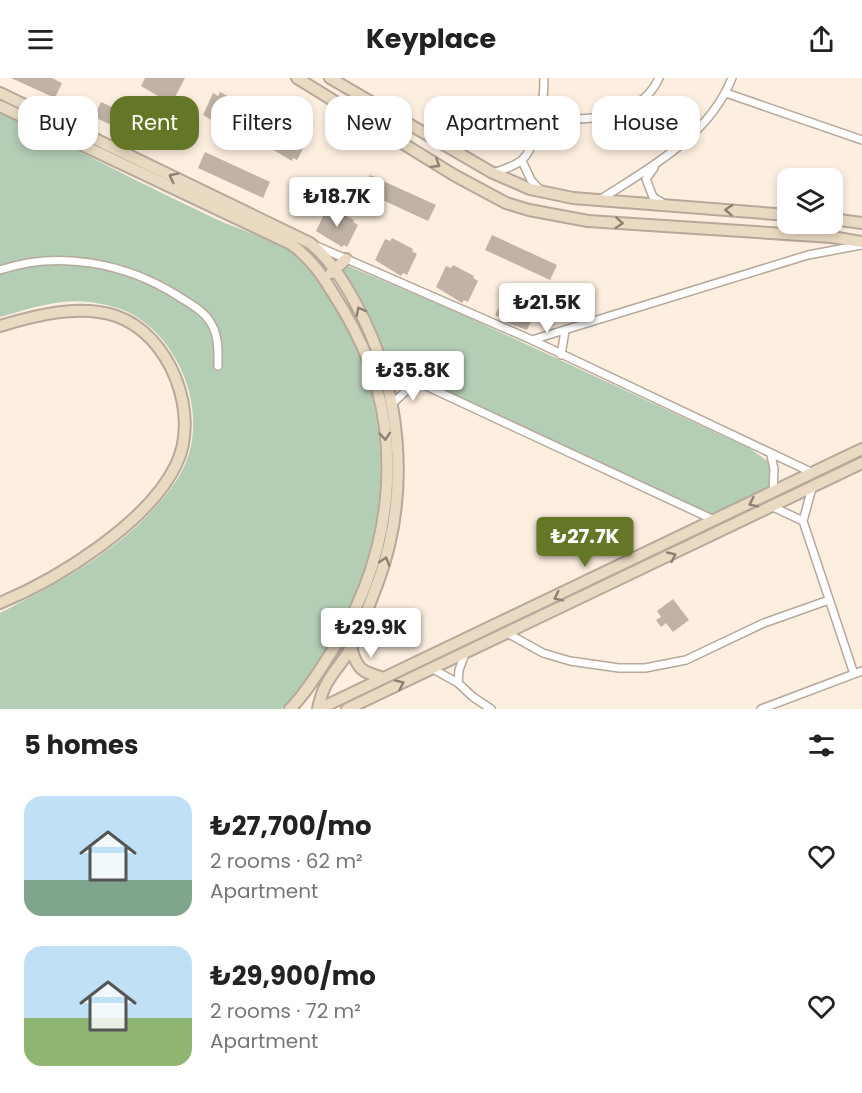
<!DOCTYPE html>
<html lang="en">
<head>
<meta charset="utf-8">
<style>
  body { margin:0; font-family:Poppins,sans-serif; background:#f2f2f2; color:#222; height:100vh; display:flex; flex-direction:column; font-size:22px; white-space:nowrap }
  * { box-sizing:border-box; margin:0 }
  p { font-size:20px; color:#767676 }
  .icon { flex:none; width:33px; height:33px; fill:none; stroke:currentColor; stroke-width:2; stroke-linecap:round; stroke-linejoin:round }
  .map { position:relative; height:631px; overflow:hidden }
  .sheet { display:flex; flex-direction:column; background:#fff; flex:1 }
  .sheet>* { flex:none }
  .top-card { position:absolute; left:18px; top:18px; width:826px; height:54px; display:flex; gap:12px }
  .controls { position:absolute; left:777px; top:90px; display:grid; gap:12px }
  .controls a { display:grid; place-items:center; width:66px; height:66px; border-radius:12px; background:#fff; box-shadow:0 3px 9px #0003; font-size:30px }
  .price { position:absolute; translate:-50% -51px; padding:0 14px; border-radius:6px; background:#fff; color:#222; font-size:20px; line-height:39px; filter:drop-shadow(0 2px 3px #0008) }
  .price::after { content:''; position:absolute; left:50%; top:36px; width:18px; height:14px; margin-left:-9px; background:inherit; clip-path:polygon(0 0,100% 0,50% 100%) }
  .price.current { background:#637727; color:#fff }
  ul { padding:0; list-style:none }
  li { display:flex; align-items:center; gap:18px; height:150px; padding:0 24px }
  li span { display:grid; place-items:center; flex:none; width:168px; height:120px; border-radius:18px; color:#555 }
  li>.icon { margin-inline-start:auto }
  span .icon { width:72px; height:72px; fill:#fffc; stroke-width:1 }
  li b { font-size:26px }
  h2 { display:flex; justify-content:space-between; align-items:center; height:72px; padding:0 24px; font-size:26px }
  .tag { padding:0 21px; border-radius:18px; background:#fff; box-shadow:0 3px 9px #0003; font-size:21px; line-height:54px }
  .tag.current { background:#637727; color:#fff }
  header { display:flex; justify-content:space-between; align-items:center; height:78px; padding:0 24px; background:#fff; font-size:27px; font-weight:700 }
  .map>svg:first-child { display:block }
</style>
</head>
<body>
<header><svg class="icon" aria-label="menu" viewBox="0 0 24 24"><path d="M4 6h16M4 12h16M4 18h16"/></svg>Keyplace<svg class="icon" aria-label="share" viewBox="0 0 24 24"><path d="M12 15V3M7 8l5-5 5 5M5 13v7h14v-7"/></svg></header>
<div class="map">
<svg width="862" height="631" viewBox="0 0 862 631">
  <rect width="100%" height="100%" fill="#fdefe0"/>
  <path fill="#b4cdb5" d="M0 33C72 69 143 107 216 141 244 154 281 163 305 184 326 203 342 236 353 261 410 392 374 527 282 631H0V535C65 502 134 465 176 403 212 351 188 272 137 239 124 230 104 226 89 224 60 220 28 231 0 239Z
    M346 187 459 235 749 370 769 384 771 405 764 413 710 437 397 292 389 282 343 191Z"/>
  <path fill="#c0b2a5" d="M11 0H52L62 5 55 20Z
    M145 0H185L173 23 169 21 168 24 141 8Z
    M220 14 241 25 240 28 246 30 235 52 231 50 230 53 203 37 213 15 218 18Z
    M101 24 167 54 160 69 94 39Z
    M282 45 308 61 297 82 293 80 292 83 265 67 276 46 280 48Z
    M205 74 270 104 263 120 198 90Z
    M370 97 436 127 428 143 363 113Z
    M332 131 354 142 353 144 358 147 347 169 344 167 342 169 316 153 326 132 331 134Z
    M492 157 557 187 550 202 485 172Z
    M392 160 413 171 412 173 417 176 407 197 403 195 401 198 375 182 385 161 390 163Z
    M453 187 474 198 473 200 478 203 468 224 464 222 462 225 436 209 446 188 451 190Z
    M512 215 533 225 532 228 537 231 527 252 500 242 501 240 495 237 505 216 510 218Z
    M673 521 689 542 673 554 666 545 661 549 656 542 661 539 657 533Z"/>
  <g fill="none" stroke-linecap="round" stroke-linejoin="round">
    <g stroke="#b6a89b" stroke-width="10">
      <path id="street" d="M726 15 862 62
        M540 40C581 43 639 44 659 0
        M522 83 531 102 541 113
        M654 90 646 101 653 119 664 126
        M493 95C502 92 516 88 523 81 539 64 544 23 544 0
        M601 121C651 89 709 58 732 0
        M319 169 532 262 813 395
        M0 192C59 172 126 185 178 218 190 226 205 233 212 247 219 260 218 275 218 288
        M532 262 808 177 862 167
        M561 277 565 253
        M381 283 409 300 714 442
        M393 325 407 312 422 306
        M771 377 774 391 773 415
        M812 410 803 443 854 596
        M773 429 803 443
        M509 556 543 575 570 583 619 590H645L686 582 764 545 829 522
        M433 591 458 605 459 592 465 576
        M458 605 473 619 491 631
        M761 631 862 593"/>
    </g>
    <g stroke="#b6a89b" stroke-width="14">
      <path id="secondary" d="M297 0 454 97 506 125 529 132 588 143 832 159 862 164
        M330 0 491 94 530 111 573 120 788 137
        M0 15 310 165C330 181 344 204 356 226 402 310 411 415 378 504 370 525 362 548 352 568 338 593 324 599 318 631
        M0 28 291 166C316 184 328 207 344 233 411 345 397 478 325 584 314 601 304 617 290 631
        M832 141 862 145
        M331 195 346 181
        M0 248C36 237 79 226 116 238 170 256 201 336 176 387 148 445 58 501 0 525
        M351 569C357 592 362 594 384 600
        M319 631 862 371
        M347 631 862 385"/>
    </g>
    <use href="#street" stroke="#fff" stroke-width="7"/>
    <use href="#secondary" stroke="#eadac2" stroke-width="10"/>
  </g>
  <defs><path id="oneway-chevron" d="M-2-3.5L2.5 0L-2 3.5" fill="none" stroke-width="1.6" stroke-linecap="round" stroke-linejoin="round" transform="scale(1.5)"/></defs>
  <g stroke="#8c8273">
    <use href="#oneway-chevron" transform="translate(436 86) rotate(32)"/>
    <use href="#oneway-chevron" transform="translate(173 99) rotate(-153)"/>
    <use href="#oneway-chevron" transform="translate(729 132) rotate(-176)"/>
    <use href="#oneway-chevron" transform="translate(619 145) rotate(4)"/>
    <use href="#oneway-chevron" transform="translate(360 233) rotate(-118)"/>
    <use href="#oneway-chevron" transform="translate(385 358) rotate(86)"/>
    <use href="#oneway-chevron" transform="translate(753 425) rotate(154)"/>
    <use href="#oneway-chevron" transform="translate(672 478) rotate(-25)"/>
    <use href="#oneway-chevron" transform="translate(385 483) rotate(-72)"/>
    <use href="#oneway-chevron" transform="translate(558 519) rotate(154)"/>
    <use href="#oneway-chevron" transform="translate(400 606) rotate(-25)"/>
  </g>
</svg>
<div class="controls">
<a><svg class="icon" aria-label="layers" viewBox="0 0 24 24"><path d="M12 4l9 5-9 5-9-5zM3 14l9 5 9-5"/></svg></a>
</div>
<b class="price" style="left:337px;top:150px">₺18.7K</b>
<b class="price" style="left:547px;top:256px">₺21.5K</b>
<b class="price" style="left:413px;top:324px">₺35.8K</b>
<b class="price current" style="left:585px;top:490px">₺27.7K</b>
<b class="price" style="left:371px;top:581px">₺29.9K</b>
<div class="top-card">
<a class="tag">Buy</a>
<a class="tag current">Rent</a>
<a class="tag">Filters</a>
<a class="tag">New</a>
<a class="tag">Apartment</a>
<a class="tag">House</a>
</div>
</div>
<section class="sheet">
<h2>5 homes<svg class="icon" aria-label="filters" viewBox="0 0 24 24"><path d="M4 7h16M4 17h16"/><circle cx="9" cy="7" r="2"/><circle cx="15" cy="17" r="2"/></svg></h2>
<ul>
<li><span style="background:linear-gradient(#bfe0f5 70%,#7fa58c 0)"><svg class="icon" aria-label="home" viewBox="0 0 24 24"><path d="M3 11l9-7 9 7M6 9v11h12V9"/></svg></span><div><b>₺27,700/mo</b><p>2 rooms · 62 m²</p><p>Apartment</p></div><svg class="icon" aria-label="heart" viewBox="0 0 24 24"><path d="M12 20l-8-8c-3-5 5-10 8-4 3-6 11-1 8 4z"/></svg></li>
<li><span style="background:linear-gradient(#bfe0f5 60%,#8fb573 0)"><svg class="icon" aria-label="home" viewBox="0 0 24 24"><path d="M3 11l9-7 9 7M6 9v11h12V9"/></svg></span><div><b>₺29,900/mo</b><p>2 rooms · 72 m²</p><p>Apartment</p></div><svg class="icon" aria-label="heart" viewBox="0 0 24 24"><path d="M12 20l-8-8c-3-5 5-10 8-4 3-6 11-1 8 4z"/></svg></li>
</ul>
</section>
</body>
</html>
